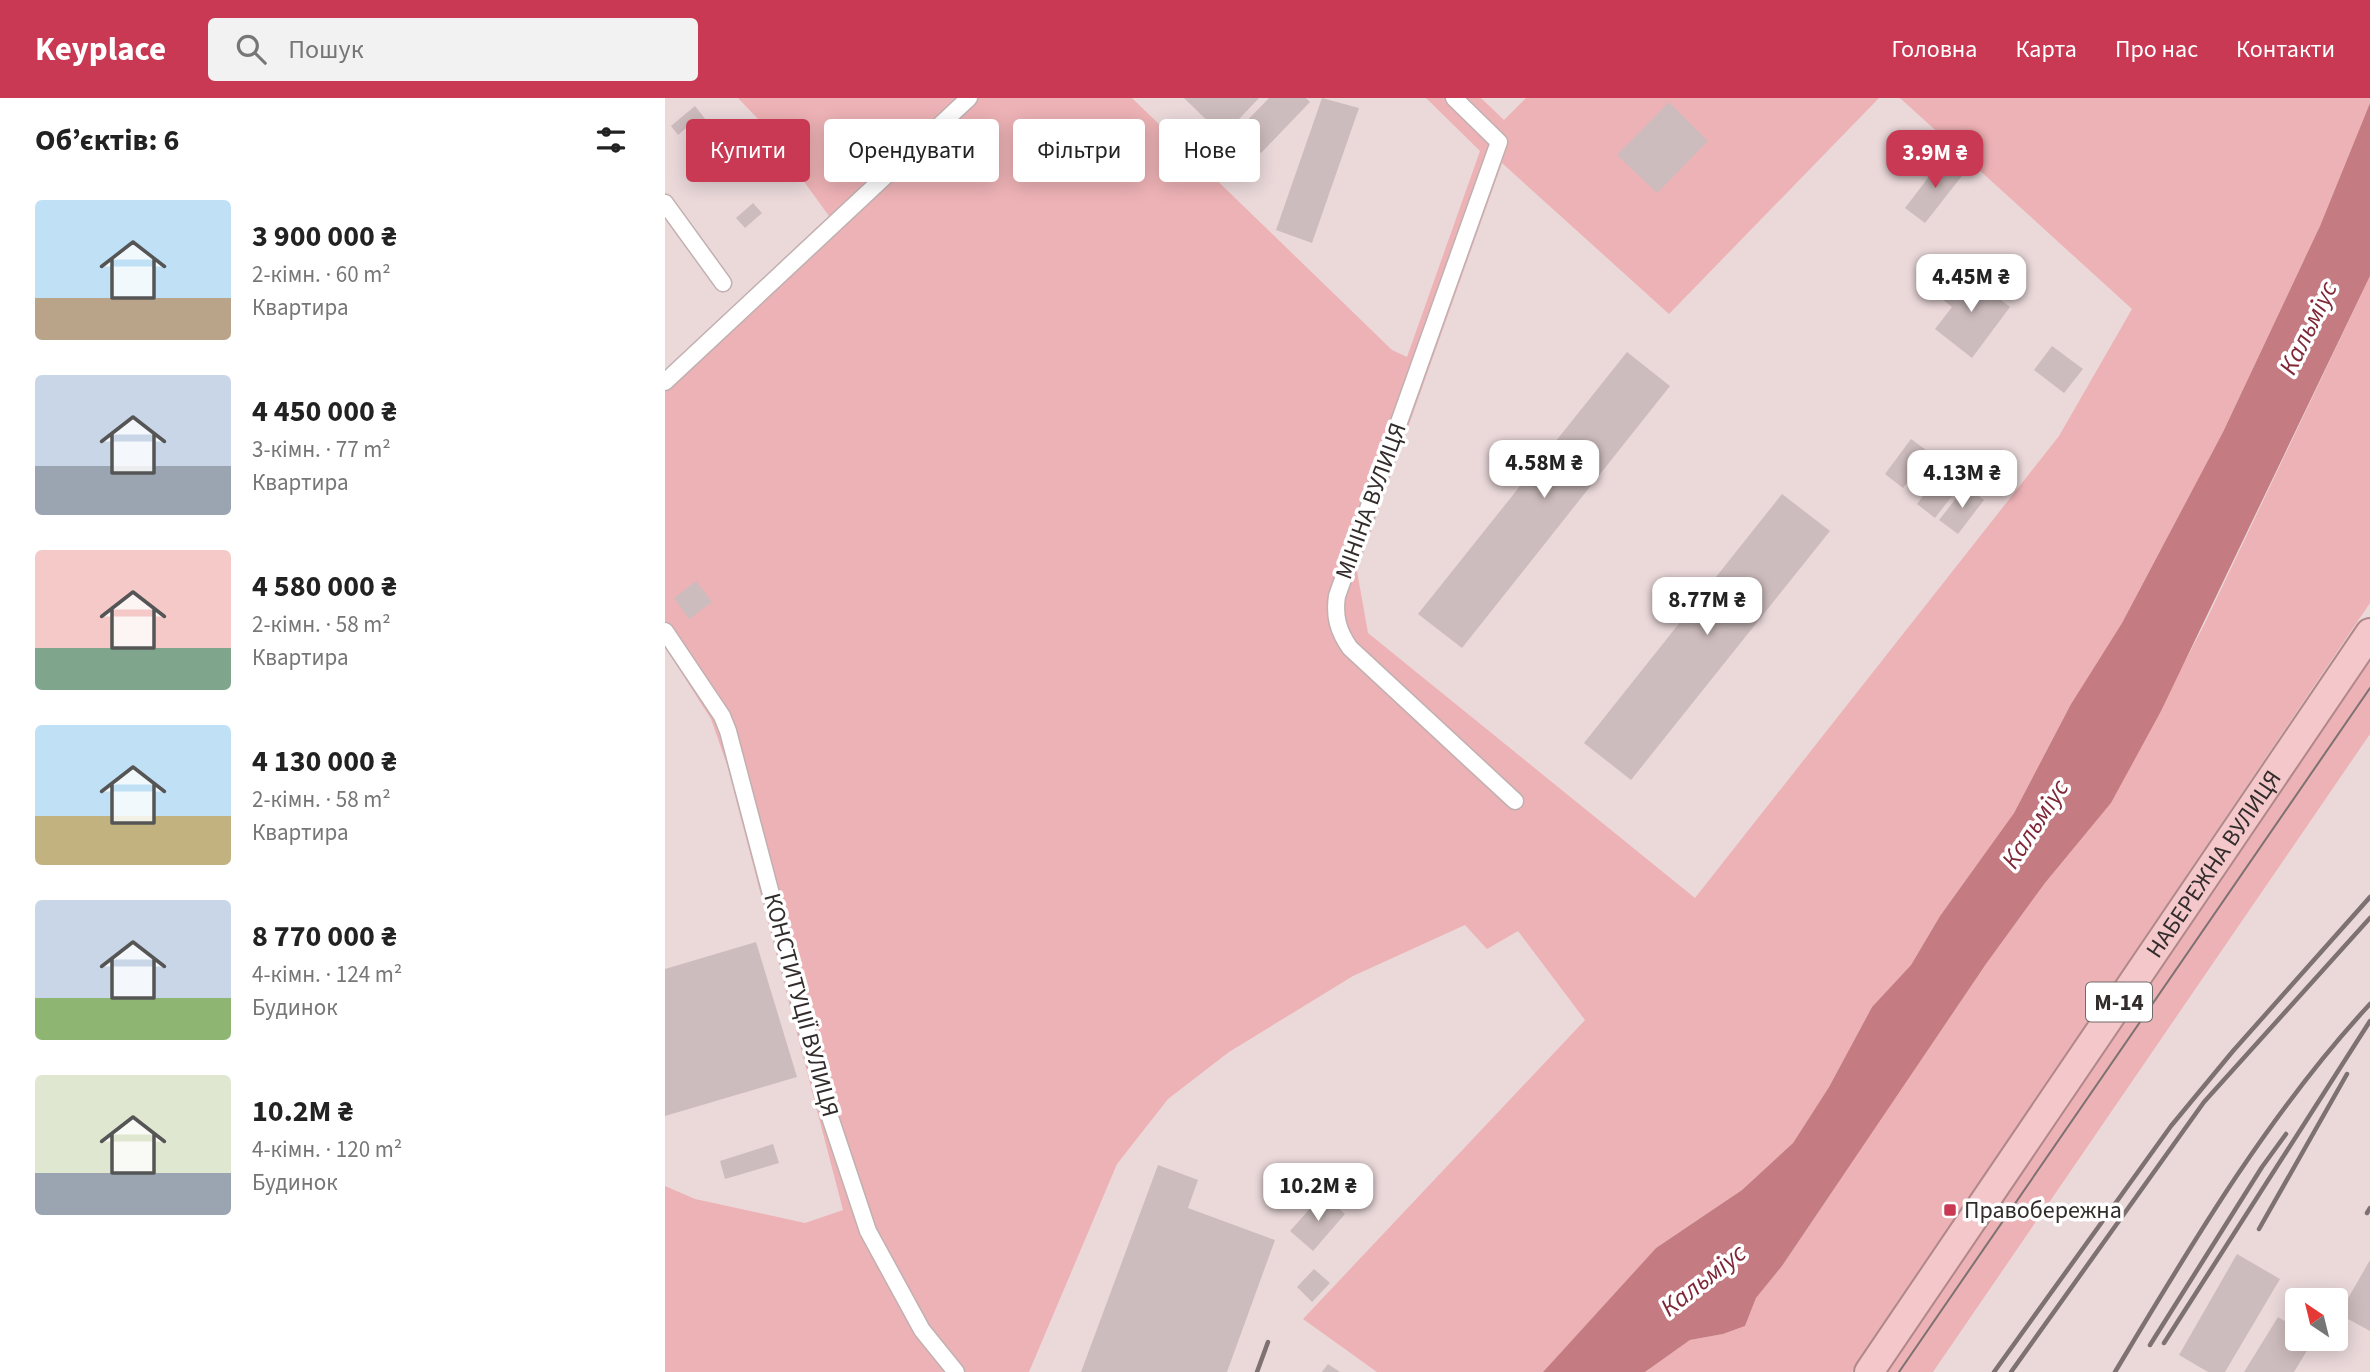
<!DOCTYPE html>
<html lang="uk">
<head>
<meta charset="utf-8">
<style>
  body { margin:0; font-family:"Source Sans 3",sans-serif; background:#f2f2f2; color:#222; height:100vh; display:flex; flex-direction:column; font-size:26px; white-space:nowrap }
  * { box-sizing:border-box; margin:0 }
  p { font-size:23px; color:#767676 }
  .icon { flex:none; width:38px; height:38px; fill:none; stroke:currentColor; stroke-width:2; stroke-linecap:round; stroke-linejoin:round }
  .map { position:relative; flex:1; overflow:hidden }
  .panel { display:flex; flex-direction:column; background:#fff; width:665px }
  .panel>* { flex:none }
  .guide { position:absolute; left:21px; top:21px; width:665px; height:63px; display:flex; gap:14px }
  .needle { width:46px; rotate:325deg }
  .buttons { position:absolute; left:1620px; top:1190px; display:grid; gap:14px }
  .buttons a { display:grid; place-items:center; width:63px; height:63px; border-radius:7px; background:#fff; box-shadow:0 4px 18px #0003; font-size:35px }
  .price { position:absolute; translate:-50% -60px; padding:0 16px; border-radius:14px; background:#fff; color:#222; font-size:23px; line-height:46px; filter:drop-shadow(0 2px 4px #0008) }
  .price::after { content:''; position:absolute; left:50%; top:42px; width:21px; height:16px; margin-left:-10px; background:inherit; clip-path:polygon(0 0,100% 0,50% 100%) }
  .price.current { background:#c93954; color:#fff }
  ul { padding:0; list-style:none }
  li { display:flex; align-items:center; gap:21px; height:175px; padding:0 35px }
  li span { display:grid; place-items:center; flex:none; width:196px; height:140px; border-radius:7px; color:#555 }
  li>.icon { margin-inline-start:auto }
  span .icon { width:84px; height:84px; fill:#fffc; stroke-width:1 }
  li b { font-size:30px }
  h2 { display:flex; justify-content:space-between; align-items:center; height:84px; padding:0 35px; font-size:30px }
  .tag { padding:0 24px; border-radius:7px; background:#fff; box-shadow:0 4px 18px #0003; font-size:24px; line-height:63px }
  .tag.current { background:#c93954; color:#fff }
  header { display:flex; align-items:center; gap:42px; box-sizing:border-box; height:98px; padding:0 35px; background:#c93954; color:#fff }
  header strong { font-size:33px }
  nav { display:flex; gap:38px; margin-inline-start:auto; font-size:24px }
  .search { width:490px; height:63px; background:#f2f2f2; display:flex; align-items:center; gap:18px; box-sizing:border-box; padding:0 24px; border-radius:7px; color:#767676; font-size:26px }
  main { display:flex; flex:1; min-height:0 }
  .map>svg:first-child { display:block }
</style>
</head>
<body>
<header>
<strong>Keyplace</strong>
<div class="search"><svg class="icon" aria-label="search" viewBox="0 0 24 24"><circle cx="10" cy="10" r="6"/><path d="M15 15l6 6"/></svg>Пошук</div>
<nav><a>Головна</a><a>Карта</a><a>Про нас</a><a>Контакти</a></nav>
</header>
<main>
<section class="panel">
<h2>Об’єктів: 6<svg class="icon" aria-label="filters" viewBox="0 0 24 24"><path d="M4 7h16M4 17h16"/><circle cx="9" cy="7" r="2"/><circle cx="15" cy="17" r="2"/></svg></h2>
<ul>
<li><span style="background:linear-gradient(#bfe0f5 70%,#b9a48a 0)"><svg class="icon" aria-label="home" viewBox="0 0 24 24"><path d="M3 11l9-7 9 7M6 9v11h12V9"/></svg></span><div><b>3 900 000 ₴</b><p>2-кімн. · 60 m²</p><p>Квартира</p></div></li>
<li><span style="background:linear-gradient(#c9d6e8 65%,#9aa5b1 0)"><svg class="icon" aria-label="home" viewBox="0 0 24 24"><path d="M3 11l9-7 9 7M6 9v11h12V9"/></svg></span><div><b>4 450 000 ₴</b><p>3-кімн. · 77 m²</p><p>Квартира</p></div></li>
<li><span style="background:linear-gradient(#f6c9c9 70%,#7fa58c 0)"><svg class="icon" aria-label="home" viewBox="0 0 24 24"><path d="M3 11l9-7 9 7M6 9v11h12V9"/></svg></span><div><b>4 580 000 ₴</b><p>2-кімн. · 58 m²</p><p>Квартира</p></div></li>
<li><span style="background:linear-gradient(#bfe0f5 65%,#c2b280 0)"><svg class="icon" aria-label="home" viewBox="0 0 24 24"><path d="M3 11l9-7 9 7M6 9v11h12V9"/></svg></span><div><b>4 130 000 ₴</b><p>2-кімн. · 58 m²</p><p>Квартира</p></div></li>
<li><span style="background:linear-gradient(#c9d6e8 70%,#8fb573 0)"><svg class="icon" aria-label="home" viewBox="0 0 24 24"><path d="M3 11l9-7 9 7M6 9v11h12V9"/></svg></span><div><b>8 770 000 ₴</b><p>4-кімн. · 124 m²</p><p>Будинок</p></div></li>
<li><span style="background:linear-gradient(#dfe7d0 70%,#9aa5b1 0)"><svg class="icon" aria-label="home" viewBox="0 0 24 24"><path d="M3 11l9-7 9 7M6 9v11h12V9"/></svg></span><div><b>10.2M ₴</b><p>4-кімн. · 120 m²</p><p>Будинок</p></div></li>
</ul>
</section>
<div class="map">
<svg width="1705" height="1274" viewBox="0 0 1705 1274">
  <rect width="100%" height="100%" fill="#ebd9da"/>
  <path fill="#edb2b5" d="M73 0H467L727 252 742 259 815 53 761 0H816L839 22 861 0H1214L1004 216 837 65 692 473 703 535 1030 800 1394 338 1467 211 1235 0H1705V5L1655 128 1558 334 1457 525 1406 606 1349 715 1275 818 1246 867 1207 909 1164 989 1128 1045 1077 1092 991 1150 878 1274H712L638 1221 920 922 853 833 822 851 800 827 688 878 564 954 503 1001 452 1066 364 1274H0V1088L30 1101 140 1125 178 1112 62 667 46 621 0 549V274L164 118 94 22Z
    M1705 178V505L1187 1274H980L1025 1242 1058 1236 1080 1228 1091 1200 1117 1168 1321 866 1380 785 1446 705 1540 525Z
    M1705 559V636L1268 1274H1220Z"/>
  <path fill="#c47b81" d="M1705 5V178L1496 613 1446 705 1380 785 1321 866 1117 1168 1091 1200 1080 1228 1058 1236 1025 1242 980 1274H878L991 1150 1077 1092 1128 1045 1164 989 1207 909 1246 867 1275 818 1349 715 1406 606 1457 525 1558 334 1655 128Z"/>
  <path fill="#cdbcbd" d="M519 0H594L558 38Z
    M604 0H641L645 4 596 55 572 33Z
    M657 0 694 10 647 145 611 132Z
    M1004 4 1043 43 992 95 952 57Z
    M30 8 41 22 29 32 25 27 13 37 6 28Z
    M55 51 65 59 49 78 39 70Z
    M1279 59 1300 74 1260 125 1240 110Z
    M88 105 97 115 80 130 71 120Z
    M1298 173 1345 209 1307 260 1270 231 1287 209 1277 201Z
    M1387 248 1418 271 1399 295 1369 272Z
    M962 254 1005 288 797 550 753 516Z
    M1246 341 1265 355 1238 390 1220 376Z
    M1279 371 1297 385 1270 420 1252 406Z
    M1301 388 1319 402 1293 436 1274 422Z
    M1117 396 1165 433 966 682 919 645Z
    M31 483 47 504 24 521 9 500Z
    M91 844 132 979 0 1018V871Z
    M108 1046 114 1065 60 1081 55 1063Z
    M493 1067 533 1082 523 1110 610 1142 562 1274H416Z
    M658 1096 680 1116 648 1153 625 1133Z
    M1572 1156 1615 1181 1560 1274H1543L1514 1257Z
    M1705 1162V1233L1674 1216Z
    M649 1171 665 1185 647 1204 632 1189Z
    M1613 1219 1633 1231V1241H1649L1629 1274H1579Z
    M663 1266 675 1274H657Z"/>
  <g fill="none" stroke-linecap="round" stroke-linejoin="round">
    <g stroke="#c2b0b1" stroke-width="19">
      <path id="minor" d="M789 0 834 44 672 498C669 518 673 533 685 550L850 703
        M0 105 58 185
        M0 284 304 0
        M0 533 57 618 63 633 164 1016 203 1133 257 1232 291 1274"/>
    </g>
    <g stroke="#af888a" stroke-width="32">
      <g id="trunk">
        <path id="s1" d="M1204 1274 1705 535"/>
      </g>
    </g>
    <use href="#minor" stroke="#fff" stroke-width="16"/>
    <use href="#trunk" stroke="#f4c7ca" stroke-width="28"/>
    <path stroke="#7d7172" stroke-width="2" d="M1234 1274 1705 590"/>
    <path stroke="#7d7172" stroke-width="4.5" d="M1702 1115 1705 1110
      M1594 1131 1682 976
      M1499 1245 1705 923
      M1485 1247 1597 1069 1621 1036
      M592 1274 603 1244
      M1329 1274 1506 1028 1568 953 1705 799
      M1346 1274 1539 1004 1705 820
      M1450 1274C1526 1147 1604 1015 1705 906"/>
  </g>
  <rect fill="#c93954" stroke="#fff" stroke-width="2.5" x="1278" y="1105" width="14" height="14" rx="3.5"/>
  <g text-anchor="middle" dominant-baseline="central" stroke-width="7" stroke-linejoin="round" paint-order="stroke">
    <rect fill="#fff" stroke="#706b6b" stroke-width="2" x="1421" y="884.5" width="66" height="39" rx="5"/>
    <g font-size="23" font-weight="bold" fill="#332c2c">
      <text x="1454" y="904">М-14</text>
    </g>
    <g font-size="24" fill="#332c2c" stroke="#fff">
      <text transform="translate(706 403) rotate(-70)">МІНІНА ВУЛИЦЯ</text>
      <text stroke="none"><textPath href="#s1" startOffset="614">НАБЕРЕЖНА ВУЛИЦЯ</textPath></text>
      <text transform="translate(136 907) rotate(75)">КОНСТИТУЦІЇ ВУЛИЦЯ</text>
    </g>
    <g font-size="24" fill="#332c2c" stroke="#fff" text-anchor="start">
      <text x="1299" y="1112">Правобережна</text>
    </g>
    <g font-size="26" font-style="italic" fill="#7f2736" stroke="#fff">
      <text transform="translate(1643 230) rotate(-64)">Кальміус</text>
      <text transform="translate(1370 726) rotate(-57)">Кальміус</text>
      <text transform="translate(1038 1182) rotate(-38)">Кальміус</text>
    </g>
  </g>
</svg>
<div class="buttons">
<a><svg class="needle" viewBox="-14 -14 28 28"><path d="M0-13l5 13h-10z" fill="#e53935"/><path d="M0 13l5-13h-10z" fill="#767676"/></svg></a>
</div>
<b class="price current" style="left:1270px;top:92px">3.9M ₴</b>
<b class="price" style="left:1306px;top:216px">4.45M ₴</b>
<b class="price" style="left:879px;top:402px">4.58M ₴</b>
<b class="price" style="left:1297px;top:412px">4.13M ₴</b>
<b class="price" style="left:1042px;top:539px">8.77M ₴</b>
<b class="price" style="left:653px;top:1125px">10.2M ₴</b>
<div class="guide">
<a class="tag current">Купити</a>
<a class="tag">Орендувати</a>
<a class="tag">Фільтри</a>
<a class="tag">Нове</a>
</div>
</div>
</main>
</body>
</html>
